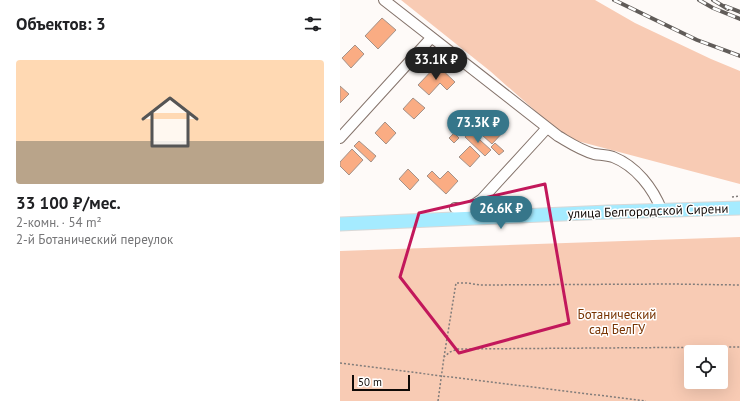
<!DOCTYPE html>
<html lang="ru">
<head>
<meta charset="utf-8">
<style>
  body { margin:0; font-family:"PT Sans",sans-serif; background:#f6f6f6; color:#202124; height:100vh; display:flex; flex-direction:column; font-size:15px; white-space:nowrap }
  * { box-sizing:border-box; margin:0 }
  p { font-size:13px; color:#757577 }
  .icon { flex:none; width:22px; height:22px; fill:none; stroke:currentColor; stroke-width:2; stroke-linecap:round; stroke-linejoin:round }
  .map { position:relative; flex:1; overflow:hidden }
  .details { display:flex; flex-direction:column; background:#fff; width:340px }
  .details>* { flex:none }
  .tools { position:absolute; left:344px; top:345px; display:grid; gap:8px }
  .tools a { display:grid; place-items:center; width:44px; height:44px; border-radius:4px; background:#fff; box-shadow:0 4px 16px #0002; font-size:20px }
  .scale { position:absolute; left:12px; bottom:10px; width:58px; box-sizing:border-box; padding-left:4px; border:2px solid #100a07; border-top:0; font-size:11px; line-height:14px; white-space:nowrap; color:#100a07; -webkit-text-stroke:3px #fff; paint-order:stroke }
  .price { position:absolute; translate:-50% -34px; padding:0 9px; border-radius:14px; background:#36768a; color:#fff; font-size:13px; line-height:26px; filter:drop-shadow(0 1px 2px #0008) }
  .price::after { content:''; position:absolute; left:50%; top:24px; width:12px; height:9px; margin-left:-6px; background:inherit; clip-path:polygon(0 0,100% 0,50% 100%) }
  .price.on { background:#222; color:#fff }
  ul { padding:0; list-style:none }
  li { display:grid; align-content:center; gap:8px; height:212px; padding:0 16px }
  li span { display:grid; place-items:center; height:124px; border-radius:4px; color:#555 }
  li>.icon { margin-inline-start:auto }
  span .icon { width:72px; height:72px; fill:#fffc; stroke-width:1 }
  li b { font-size:17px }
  h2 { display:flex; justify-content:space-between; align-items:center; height:48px; padding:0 16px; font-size:17px }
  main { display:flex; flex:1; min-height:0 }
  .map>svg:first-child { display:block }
</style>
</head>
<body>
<main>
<section class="details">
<h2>Объектов: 3<svg class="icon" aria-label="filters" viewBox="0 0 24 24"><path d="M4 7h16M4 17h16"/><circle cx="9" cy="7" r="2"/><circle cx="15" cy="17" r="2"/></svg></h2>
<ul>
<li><span style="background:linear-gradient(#ffd9b3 65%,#b9a48a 0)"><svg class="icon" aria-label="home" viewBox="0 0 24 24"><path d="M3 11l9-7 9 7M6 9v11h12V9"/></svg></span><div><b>33 100 ₽/мес.</b><p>2-комн. · 54 m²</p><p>2-й Ботанический переулок</p></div></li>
</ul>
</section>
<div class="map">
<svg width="400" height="401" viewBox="0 0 400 401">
  <rect width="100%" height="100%" fill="#fefaf8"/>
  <path fill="#f8cbb4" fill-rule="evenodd" d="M61 0H255L295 23 371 59 400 71V184L226 138 150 71Z
    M400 237V401H0V251ZM351 352H381V382H351Z"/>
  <path fill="#faac83" stroke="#a49289" d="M42 18 56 30 38 49 25 36Z
    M15 45 24 54 11 68 2 58Z
    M97 65 115 82 107 90 100 83 89 95 78 85Z
    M0 86 9 94 0 103Z
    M73 98 85 108 74 119 63 109Z
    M156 121 165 130 152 144 142 135Z
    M45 122 56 133 46 144 35 133Z
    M130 131 151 150 145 156 125 137Z
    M114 133 119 138 114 143 109 138Z
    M19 141 36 156 31 162 14 146Z
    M155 143 164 151 159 155 151 147Z
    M130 146 140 156 130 167 119 157Z
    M12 149 23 160 9 175 0 166V162Z
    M68 169 79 180 70 190 59 179Z
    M92 171 100 179 108 171 118 181 106 194 87 176Z"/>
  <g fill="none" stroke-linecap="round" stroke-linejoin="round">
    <g stroke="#84736b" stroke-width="12">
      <path id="minor" d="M44 0 218 136C230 143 240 150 254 154 260 155 267 155 273 157 296 166 313 188 322 211
        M0 138 91 38
        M115 208C126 210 134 205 142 199L207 128"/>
    </g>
    <g stroke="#d9d8d7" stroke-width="15">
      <path id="major" d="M0 224 268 212 400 208"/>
    </g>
    <path stroke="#817c7a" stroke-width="1.5" stroke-dasharray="2 2" stroke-linecap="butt" d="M392 197 400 196
      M104 357 116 283H127L140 285 331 284 400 285
      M0 363 102 376 306 401
      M98 401 104 357 110 352 118 349 400 347"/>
    <use href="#minor" stroke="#fff" stroke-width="10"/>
    <use href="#major" stroke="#a5ebff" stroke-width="13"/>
    <g stroke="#615c59" stroke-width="4">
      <path id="rail" d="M274 0 357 40 400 56
        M359 0 373 8 400 19
        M373 0 388 9
        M385 6 400 12"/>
    </g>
    <use href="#rail" stroke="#fff" stroke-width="2.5" stroke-dasharray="8" stroke-linecap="butt"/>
  </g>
  <path fill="none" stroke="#c2185b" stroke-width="3" stroke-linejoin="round" d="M205 184 229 323 119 353 60 277 79 213Z"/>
  <g text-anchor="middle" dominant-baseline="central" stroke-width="3" stroke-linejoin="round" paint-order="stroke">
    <g font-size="13" fill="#100a07" stroke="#fff">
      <text transform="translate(308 211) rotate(-2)">улица Белгородской Сирени</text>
    </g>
    <g font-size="13" fill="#783403" stroke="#fff">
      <text x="277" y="314">Ботанический<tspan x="277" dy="15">сад БелГУ</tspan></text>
    </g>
  </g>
</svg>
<div class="tools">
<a><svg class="icon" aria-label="locate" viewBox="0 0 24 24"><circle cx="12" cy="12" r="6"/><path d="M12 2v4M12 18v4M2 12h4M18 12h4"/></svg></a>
</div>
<div class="scale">50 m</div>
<b class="price on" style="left:96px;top:81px">33.1K ₽</b>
<b class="price" style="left:138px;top:144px">73.3K ₽</b>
<b class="price" style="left:161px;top:230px">26.6K ₽</b>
</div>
</main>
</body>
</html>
